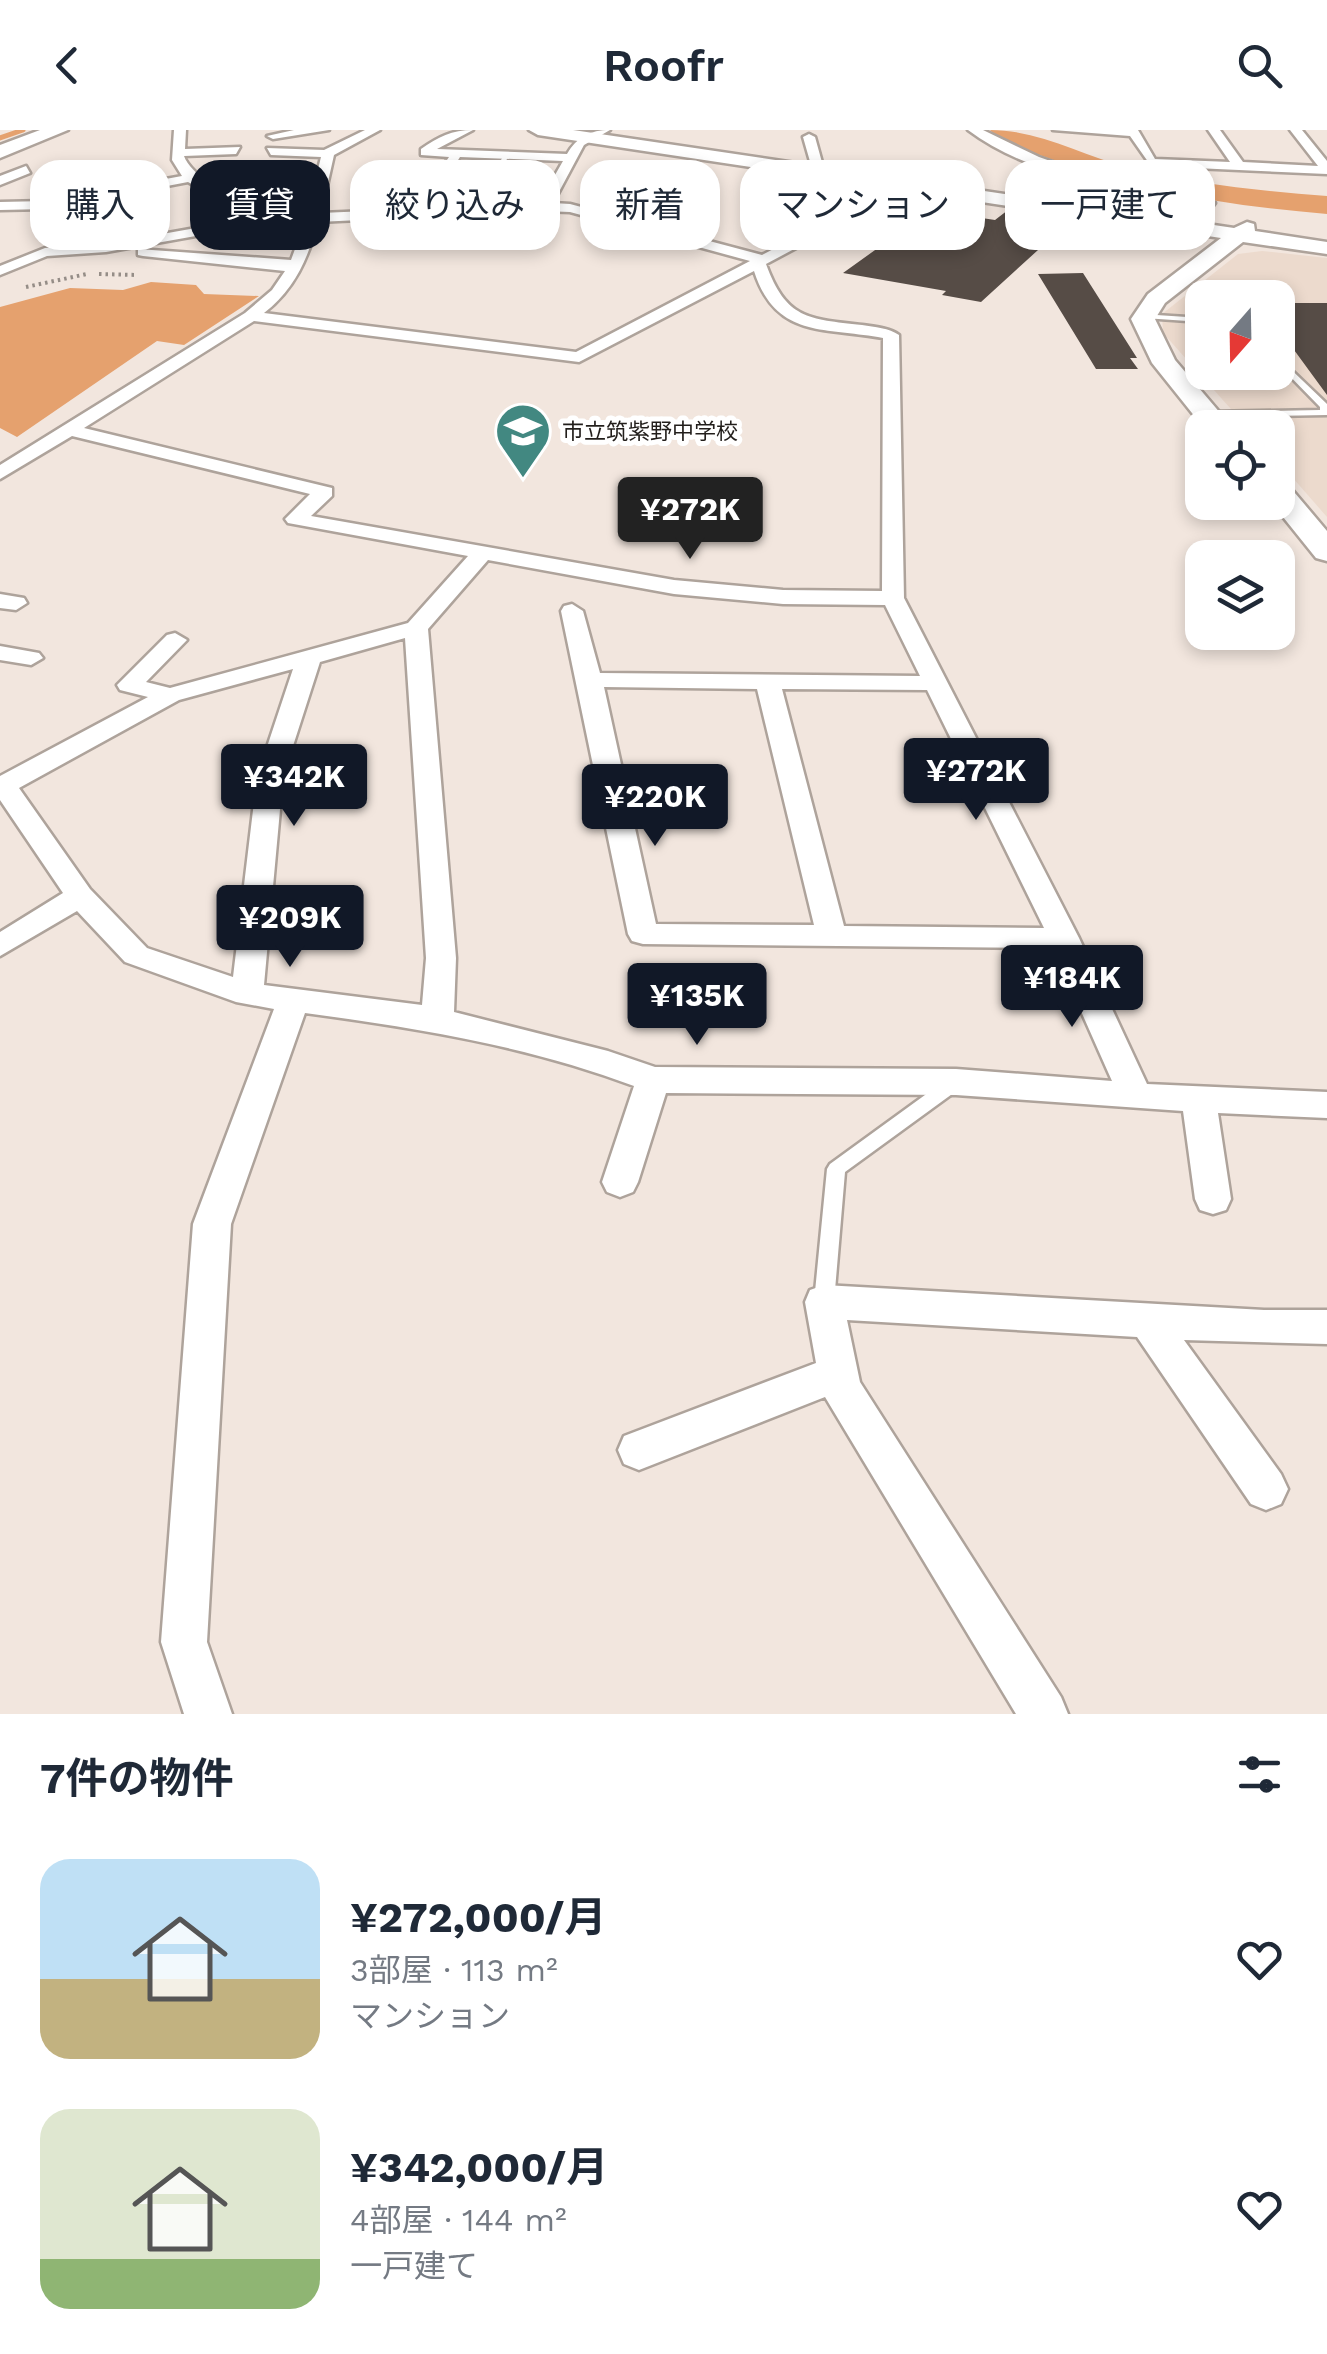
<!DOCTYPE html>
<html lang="ja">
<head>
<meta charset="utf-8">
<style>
  body { margin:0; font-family:"Work Sans","Noto Sans JP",sans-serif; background:#f2f2f3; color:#1f2937; height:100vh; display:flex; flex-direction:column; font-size:38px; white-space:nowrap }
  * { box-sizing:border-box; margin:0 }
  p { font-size:32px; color:#747a83 }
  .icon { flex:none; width:55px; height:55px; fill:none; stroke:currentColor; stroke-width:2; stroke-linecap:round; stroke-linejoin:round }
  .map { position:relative; height:1584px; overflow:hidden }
  .sheet { display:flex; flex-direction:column; background:#fff; flex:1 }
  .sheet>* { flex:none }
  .guide { position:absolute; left:30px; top:30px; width:1268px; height:90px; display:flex; gap:20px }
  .needle { width:65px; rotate:200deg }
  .tools { position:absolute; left:1185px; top:150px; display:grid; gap:20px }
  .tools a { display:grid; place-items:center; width:110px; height:110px; border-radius:20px; background:#fff; box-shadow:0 5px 15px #0003; font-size:50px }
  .price { position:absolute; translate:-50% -85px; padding:0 22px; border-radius:10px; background:#111827; color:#fff; font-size:32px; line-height:65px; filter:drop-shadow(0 2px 5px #0008) }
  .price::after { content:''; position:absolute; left:50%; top:60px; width:30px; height:22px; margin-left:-15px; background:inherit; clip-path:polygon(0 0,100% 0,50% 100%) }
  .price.active { background:#222; color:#fff }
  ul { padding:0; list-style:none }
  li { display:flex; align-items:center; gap:30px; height:250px; padding:0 40px }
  li span { display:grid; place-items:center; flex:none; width:280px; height:200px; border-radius:30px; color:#555 }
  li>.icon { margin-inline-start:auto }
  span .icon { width:120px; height:120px; fill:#fffc; stroke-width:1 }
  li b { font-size:42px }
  h2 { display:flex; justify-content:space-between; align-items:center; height:120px; padding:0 40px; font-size:42px }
  .tag { padding:0 35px; border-radius:30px; background:#fff; box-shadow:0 5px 15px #0003; font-size:35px; line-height:90px }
  .tag.active { background:#111827; color:#fff }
  header { display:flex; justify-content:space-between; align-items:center; height:130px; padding:0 40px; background:#fff; font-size:45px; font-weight:600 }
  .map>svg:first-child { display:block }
</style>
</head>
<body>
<header><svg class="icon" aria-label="back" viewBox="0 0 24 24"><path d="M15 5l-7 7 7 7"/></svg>Roofr<svg class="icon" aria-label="search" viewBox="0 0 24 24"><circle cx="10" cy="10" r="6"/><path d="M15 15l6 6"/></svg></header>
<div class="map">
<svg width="1327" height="1584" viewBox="0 0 1327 1584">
  <rect width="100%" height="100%" fill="#f2e6de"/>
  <path fill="#ecdacd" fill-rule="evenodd" d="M1262 121 1327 128V387L1278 331V298L1247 297 1163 203 1162 184 1238 124ZM1202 168H1278V242H1202Z"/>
  <path fill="#e5a16e" d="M151 152 196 155 204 164 259 166 184 215 157 211 17 307 0 298V177L70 158 123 160Z"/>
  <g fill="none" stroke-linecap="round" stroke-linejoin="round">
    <path stroke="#e5a16e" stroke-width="5" d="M0 8 23 0"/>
    <path fill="#e5a16e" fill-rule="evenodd" d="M990 0C1039 0 1081 25 1129 38 1194 54 1261 61 1327 66V84C1231 76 1136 61 1045 27 1028 21 1001 14 990 0Z"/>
  </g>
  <path fill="#564c46" d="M1036 56 1100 65 1091 73 1027 64Z
    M902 76 995 90 1008 80 1072 89 981 172 942 165 946 161 843 143 896 105 866 100Z
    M1083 143 1137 228H1130L1138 239H1096L1038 144Z
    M1278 173H1327V265L1278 198Z"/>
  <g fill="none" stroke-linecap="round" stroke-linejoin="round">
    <g stroke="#aea39b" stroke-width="5">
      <path id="lane" d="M503 26 508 27 481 80 476 81Z
        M1141 184 1202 188V192L1144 188H1141Z
        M1278 227 1327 274V285L1205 287 1203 285 1208 282 1320 280V277L1278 234Z
        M953 948 959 949 961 954 959 959 845 1042 834 1172 831 1178 824 1180 817 1178 814 1172 827 1039 830 1034 947 949Z"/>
    </g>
    <g stroke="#aea39b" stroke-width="5">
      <path id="street" d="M174 0H186L185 19 240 17 236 24 184 26C190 46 245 79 267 85 278 88 295 85 307 84L321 27 271 25 267 18 324 20 365 0H380L334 25 321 83 414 79 449 27 421 25V19C438 7 452 0 473 0L437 19 567 24C577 7 590 0 610 0L584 15 553 73 570 74 762 125 910 47H918V53L766 134C786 189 808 189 862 195 875 197 889 198 899 205L904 468 1079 808 1147 954 1327 962V988L1218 983 1231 1069 1226 1080 1213 1084 1200 1080 1195 1069 1183 981 956 965 666 963 638 1052 633 1062 620 1067 607 1062 602 1052 634 956C528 916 417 898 305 883L231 1094 207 1512 232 1584H184L161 1512 193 1094 274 879 236 872 125 832 77 781 0 826V802L63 763 0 670V646L148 567 120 560 117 555 167 505 175 503 187 510 146 552 170 558 408 493 468 426 288 393 285 389 310 364 72 306 0 349V335L245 183 272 160 285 141 143 126 138 125V119L291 130 305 92 263 94 106 122 47 126 0 145V136L45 118 106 114 252 88 188 52 46 79 0 80V72L46 71 182 46 172 30ZM460 27 563 31 539 73 428 78ZM544 81 570 82 750 131 576 222 264 183C295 159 308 128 318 92ZM754 141C776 209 824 197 883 208L882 461 783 460 674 450 311 386 332 366V358L84 298 254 191 579 232ZM488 430 674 464 783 474 885 475 920 546 600 543 583 481 572 474 564 476 561 481 628 804 632 811 643 814 1053 818 1112 951 956 939 655 937 608 921 454 882 456 828 428 499ZM405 508 426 828 422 875 264 855 283 647 320 532ZM293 539 257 647 233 847 147 818 90 759 19 658 179 570ZM604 557 757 559 814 795 656 794ZM782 559 927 560 1044 798 844 796Z
        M294 0H329L273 9 267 6Z
        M968 0H983L1039 27 1090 45 1215 73 1200 93H1190L1188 90 1200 75C1123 59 1032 48 968 0Z
        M1053 0H1138L1155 29 1230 32 1208 0H1220L1243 32 1318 36 1290 0H1302L1327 31V44L1151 36 1130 6Z
        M809 4 815 7 823 36 810 44 804 40 811 35 803 7Z
        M26 36 30 43 0 55V46Z
        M0 464 24 468 27 473 16 480 0 478Z
        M0 516 39 523 43 528 31 535 0 530Z
        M824 1155 1264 1180H1327V1214L1184 1210 1281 1344 1288 1359 1281 1374 1266 1380 1251 1374 1137 1207 847 1190 860 1252 1061 1567 1068 1584H1016L825 1267 639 1340 624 1334 618 1320 624 1306 816 1233 805 1172 810 1160Z"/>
    </g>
    <g stroke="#aea39b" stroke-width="5">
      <path id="secondary" d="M529 0H573L1234 98 1247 92 1254 94 1255 101 1327 112V124L1243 112 1165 173 1155 189 1175 230 1233 298H1204L1152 233 1131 189 1148 164 1221 108 538 5Z
        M1278 353 1289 356 1327 401V431L1316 428 1271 372H1278Z"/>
    </g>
    <g stroke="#aea39b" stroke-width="5">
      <path id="primary" d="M40 0H68L0 28V15Z"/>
    </g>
    <path stroke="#958d87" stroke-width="4" stroke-dasharray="2.5 4" stroke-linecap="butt" d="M99 144 137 145
      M26 157 87 144"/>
    <use href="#lane" fill="#fff" fill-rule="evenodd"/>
    <use href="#street" fill="#fff" fill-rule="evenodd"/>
    <use href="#secondary" fill="#fff" fill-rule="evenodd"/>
    <use href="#primary" fill="#fff" fill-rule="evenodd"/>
  </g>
  <defs>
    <g id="school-pin" transform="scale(2.875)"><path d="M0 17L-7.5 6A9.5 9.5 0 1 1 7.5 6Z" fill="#428881" stroke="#fff"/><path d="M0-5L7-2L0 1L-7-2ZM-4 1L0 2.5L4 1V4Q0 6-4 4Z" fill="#fff"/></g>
  </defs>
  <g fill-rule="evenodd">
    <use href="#school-pin" x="523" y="301"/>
  </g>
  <g text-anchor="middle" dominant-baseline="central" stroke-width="10" stroke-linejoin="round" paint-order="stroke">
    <g font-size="22" fill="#221e1b" stroke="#fff" text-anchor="start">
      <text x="562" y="301">市立筑紫野中学校</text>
    </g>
  </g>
</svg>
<div class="tools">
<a><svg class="needle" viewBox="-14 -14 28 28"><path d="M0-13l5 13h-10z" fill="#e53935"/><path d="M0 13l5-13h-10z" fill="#747a83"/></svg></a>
<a><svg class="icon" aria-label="locate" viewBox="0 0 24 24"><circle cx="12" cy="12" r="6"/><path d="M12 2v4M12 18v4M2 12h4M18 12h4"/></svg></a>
<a><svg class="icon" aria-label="layers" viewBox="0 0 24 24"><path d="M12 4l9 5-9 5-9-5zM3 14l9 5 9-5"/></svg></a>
</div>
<b class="price active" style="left:690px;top:432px">¥272K</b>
<b class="price" style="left:976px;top:693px">¥272K</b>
<b class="price" style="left:294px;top:699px">¥342K</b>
<b class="price" style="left:655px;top:719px">¥220K</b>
<b class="price" style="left:290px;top:840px">¥209K</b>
<b class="price" style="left:1072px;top:900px">¥184K</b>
<b class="price" style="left:697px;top:918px">¥135K</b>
<div class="guide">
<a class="tag">購入</a>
<a class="tag active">賃貸</a>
<a class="tag">絞り込み</a>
<a class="tag">新着</a>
<a class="tag">マンション</a>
<a class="tag">一戸建て</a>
</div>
</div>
<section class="sheet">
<h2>7件の物件<svg class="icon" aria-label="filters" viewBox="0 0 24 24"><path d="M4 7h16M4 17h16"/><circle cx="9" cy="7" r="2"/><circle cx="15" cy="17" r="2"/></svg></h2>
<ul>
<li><span style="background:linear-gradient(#bfe0f5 60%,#c2b280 0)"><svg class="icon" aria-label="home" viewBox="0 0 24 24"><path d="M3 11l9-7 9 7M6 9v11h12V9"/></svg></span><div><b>¥272,000/月</b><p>3部屋 · 113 m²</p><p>マンション</p></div><svg class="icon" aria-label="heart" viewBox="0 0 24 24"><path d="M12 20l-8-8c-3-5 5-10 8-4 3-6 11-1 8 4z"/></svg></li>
<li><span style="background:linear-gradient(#dfe7d0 75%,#8fb573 0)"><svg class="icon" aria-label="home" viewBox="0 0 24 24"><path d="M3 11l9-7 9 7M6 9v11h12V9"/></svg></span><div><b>¥342,000/月</b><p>4部屋 · 144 m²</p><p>一戸建て</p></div><svg class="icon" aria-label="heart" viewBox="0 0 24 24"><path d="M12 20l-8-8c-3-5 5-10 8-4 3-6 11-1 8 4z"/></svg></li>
</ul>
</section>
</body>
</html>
